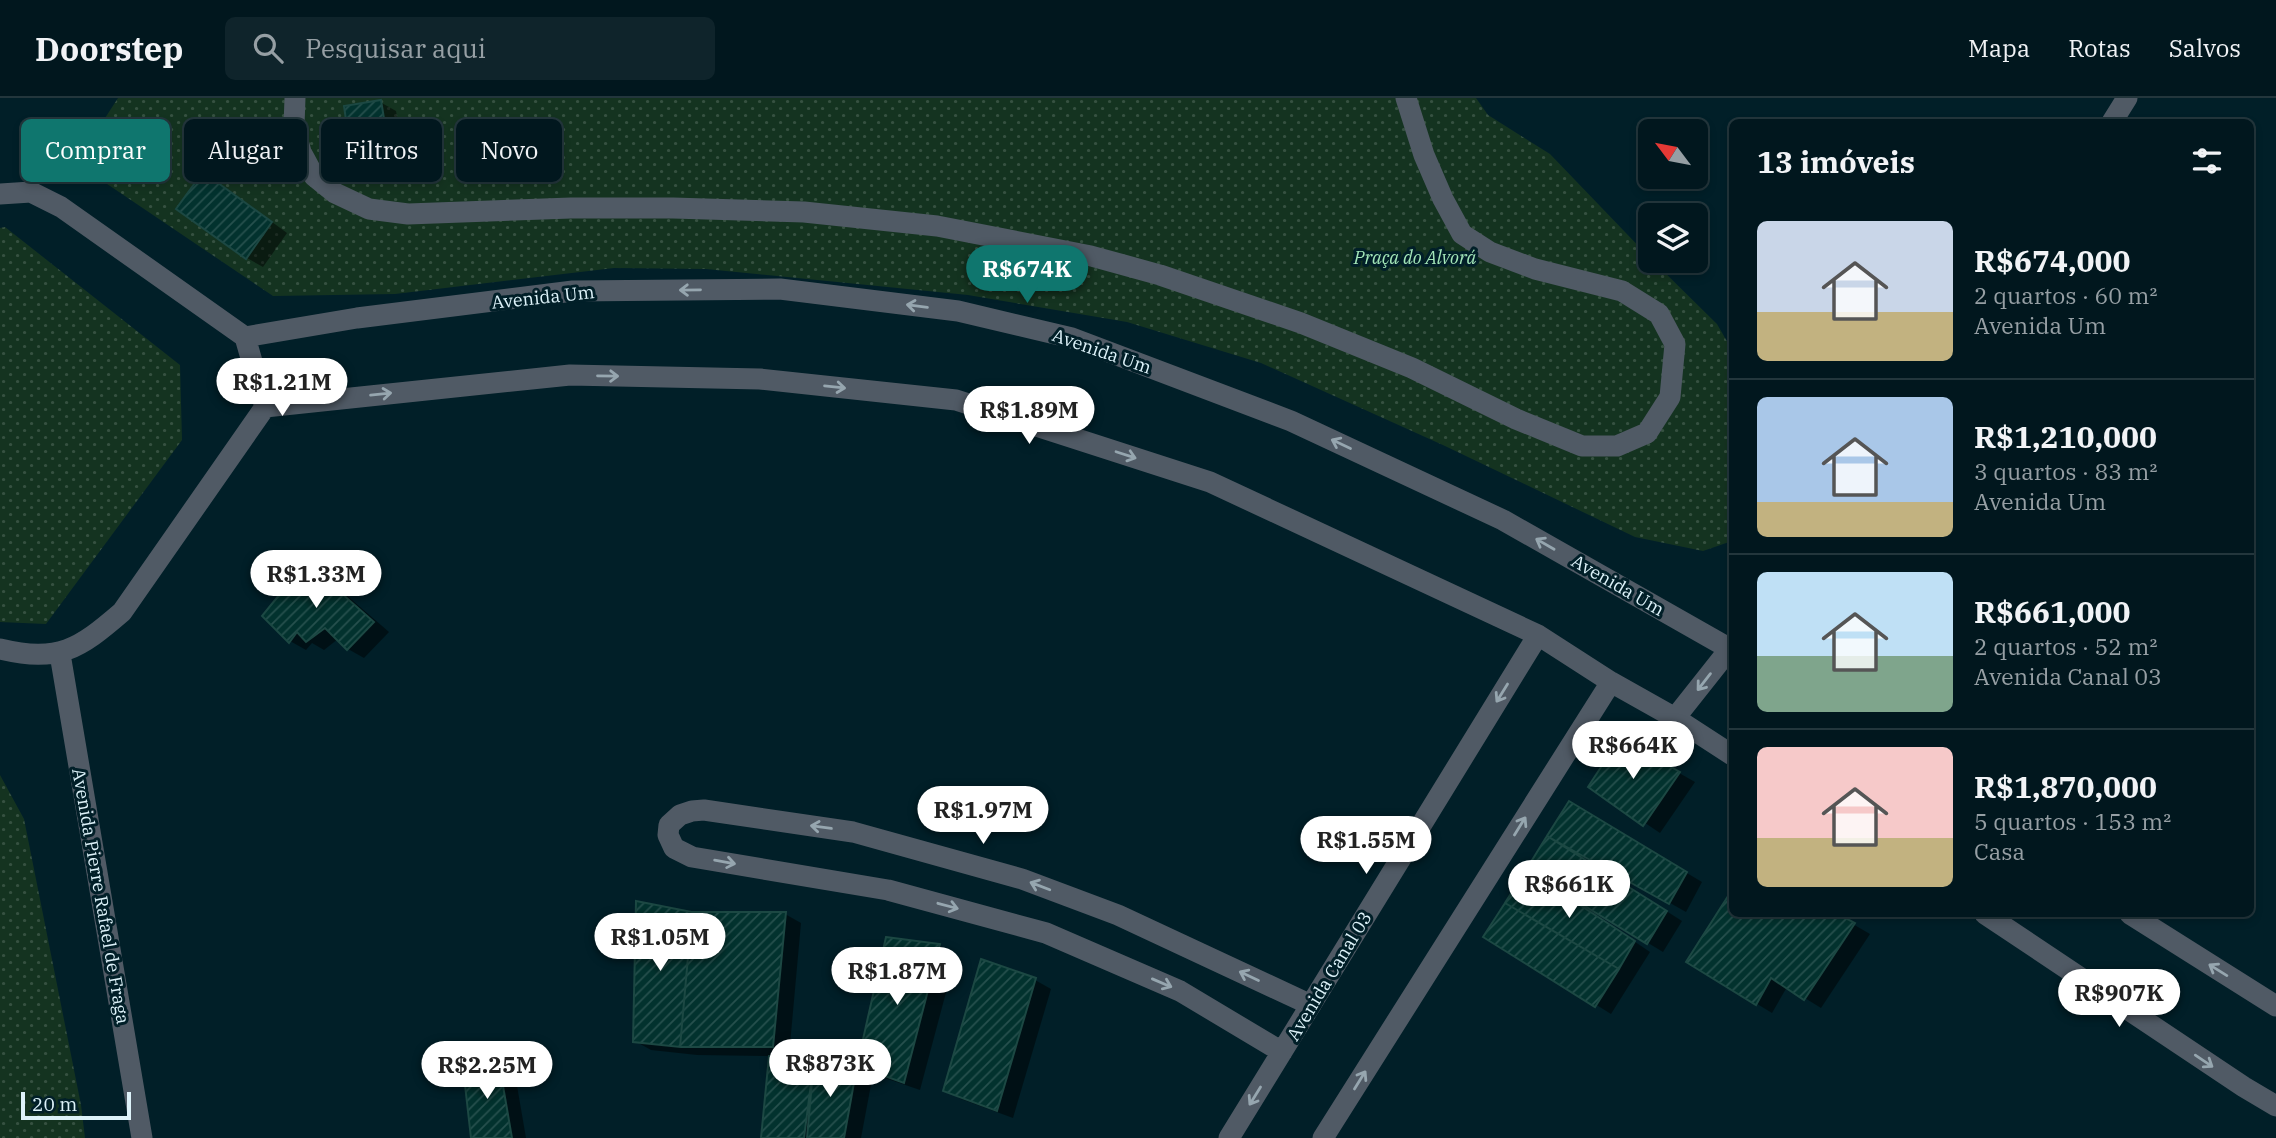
<!DOCTYPE html>
<html lang="pt">
<head>
<meta charset="utf-8">
<style>
  body { margin:0; font-family:"IBM Plex Serif",serif; background:#0f242b; color:#f1f3f6; height:100vh; display:flex; flex-direction:column; font-size:26px; white-space:nowrap }
  * { box-sizing:border-box; margin:0 }
  p { font-size:23px; color:#969fa4 }
  .icon { flex:none; width:38px; height:38px; fill:none; stroke:currentColor; stroke-width:2; stroke-linecap:round; stroke-linejoin:round }
  .map { position:relative; flex:1; overflow:hidden }
  .panel { position:absolute; left:1729px; top:21px; width:525px; height:798px; display:flex; flex-direction:column; background:#01171e; border-radius:10px; box-shadow:0 4px 10px #0003,0 0 0 2px #23363c }
  .panel>* { flex:none }
  .guide { position:absolute; left:21px; top:21px; width:665px; height:63px; display:flex; gap:14px }
  .needle { width:46px; rotate:302deg }
  .fabs { position:absolute; left:1638px; top:21px; display:grid; gap:14px }
  .fabs a { display:grid; place-items:center; width:70px; height:70px; border-radius:10px; background:#01171e; box-shadow:0 4px 10px #0003,0 0 0 2px #23363c; font-size:35px }
  .scale { position:absolute; left:21px; bottom:18px; width:110px; box-sizing:border-box; padding-left:7px; border:4px solid #ddf2f9; border-top:0; font-size:19px; line-height:24px; white-space:nowrap; color:#ddf2f9; -webkit-text-stroke:5px #011f28; paint-order:stroke }
  .price { position:absolute; translate:-50% -60px; padding:0 16px; border-radius:24px; background:#fff; color:#222; font-size:23px; line-height:46px; filter:drop-shadow(0 2px 4px #0008) }
  .price::after { content:''; position:absolute; left:50%; top:42px; width:21px; height:16px; margin-left:-10px; background:inherit; clip-path:polygon(0 0,100% 0,50% 100%) }
  .price.selected { background:#0f766e; color:#fff }
  ul { padding:0; list-style:none }
  li { display:flex; align-items:center; gap:21px; height:175px; padding:0 28px }
  li+li { border-top:2px solid #23363c }
  li span { display:grid; place-items:center; flex:none; width:196px; height:140px; border-radius:10px; color:#555 }
  li>.icon { margin-inline-start:auto }
  span .icon { width:84px; height:84px; fill:#fffc; stroke-width:1 }
  li b { font-size:30px }
  h2 { display:flex; justify-content:space-between; align-items:center; height:84px; padding:0 28px; font-size:30px }
  .tag { padding:0 24px; border-radius:10px; background:#01171e; box-shadow:0 4px 10px #0003,0 0 0 2px #23363c; font-size:24px; line-height:63px }
  .tag.selected { background:#0f766e; color:#fff }
  header { display:flex; align-items:center; gap:42px; box-sizing:border-box; height:98px; padding:0 35px; background:#01171e; border-bottom:2px solid #23363c }
  header strong { font-size:33px }
  nav { display:flex; gap:38px; margin-inline-start:auto; font-size:24px }
  .search { width:490px; height:63px; background:#0f242b; display:flex; align-items:center; gap:18px; box-sizing:border-box; padding:0 24px; border-radius:10px; color:#969fa4; font-size:26px }
  .map>svg:first-child { display:block }
</style>
</head>
<body>
<header>
<strong>Doorstep</strong>
<div class="search"><svg class="icon" aria-label="search" viewBox="0 0 24 24"><circle cx="10" cy="10" r="6"/><path d="M15 15l6 6"/></svg>Pesquisar aqui</div>
<nav><a>Mapa</a><a>Rotas</a><a>Salvos</a></nav>
</header>
<div class="map">
<svg width="2276" height="1040" viewBox="0 0 2276 1040">
  <defs>
    <pattern id="park-dots" width="8" height="8" patternUnits="userSpaceOnUse" patternTransform="scale(1.75)"><rect width="8" height="8" fill="#143320"/><path d="M2 2h.1M6 6h.1" fill="none" stroke="#365141" stroke-width="1.8" stroke-linecap="round"/></pattern>
    <pattern id="building-hatch" width="6" height="6" patternUnits="userSpaceOnUse" patternTransform="scale(1.75)"><rect width="6" height="6" fill="#02322e"/><path d="M-1 1l2-2M0 6l6-6M5 7l2-2" fill="none" stroke="#26504d"/></pattern>
  </defs>
  <rect width="100%" height="100%" fill="#011f28"/>
  <path fill="url(#park-dots)" d="M118 0H1476L1488 17 1550 56 1650 160V163H1653L1717 226 1732 252V443L1703 453 1635 439 1445 348 1261 265 1127 224 968 197 706 171 614 170 395 196 273 198 76 65Z
    M5 129 180 267 182 342 46 526 0 524V130Z
    M0 677 24 721 81 1007 85 1040H0Z"/>
  <path fill="#0007" d="M380 4 396 13 399 29 411 36 416 62 358 72 342 63 349 31Z
    M203 76 219 85 287 135 263 169 247 160Z
    M307 467 322 476 389 534 364 560 348 551 338 541 324 552 312 545 306 552 290 543Z
    M1621 642 1695 684 1660 735 1590 688Z
    M1569 705 1702 784 1686 814 1580 754 1578 757 1682 823 1663 854 1587 808 1585 810 1650 854 1611 916 1486 838Z
    M1732 795V816H1840L1839 818 1870 836 1821 910 1787 889 1772 915 1688 864Z
    M691 816H785L801 825 789 958H775V961L813 963 858 970 887 841 940 848 956 857 920 992 873 976 861 1040H763L771 958 697 957 651 952 635 943Z
    M1035 882 1051 891 1013 1020 961 1001 945 992Z
    M498 961 514 970 526 1040H473Z"/>
  <path fill="url(#building-hatch)" stroke="#1c4843" stroke-width="2" d="M381 2 385 27 395 25 400 54 340 64 335 31 347 29 344 8Z
    M203 74 272 124 246 161 176 111Z
    M306 464 374 524 347 552 325 530 306 544 297 534 289 545 262 518Z
    M1620 640 1680 674 1643 728 1588 689Z
    M1569 703 1687 774 1669 806 1547 738Z
    M1547 738 1667 813 1647 846 1526 772Z
    M1526 772 1635 843 1619 871 1505 805Z
    M1732 792V816H1838L1855 825 1804 902 1771 880 1756 907 1686 864Z
    M636 803 692 814 680 949 633 944Z
    M1505 805 1619 871 1595 909 1483 839Z
    M692 814H786L773 949H680Z
    M886 839 940 846 904 985 857 968Z
    M981 861 1036 880 997 1013 943 993Z
    M769 958 814 962 804 1040H761Z
    M498 959 512 1040H471L463 969Z
    M814 962 857 968 844 1040H807Z"/>
  <g fill="none" stroke-linecap="round" stroke-linejoin="round">
    <path stroke="#505a65" stroke-width="21" d="M295 0 294 28 301 54 314 78 335 95 369 111 408 116 571 110H673L804 114 937 128 1091 158 1160 177 1301 225 1412 270 1516 321 1582 348H1617L1647 335 1670 299 1675 246 1659 216 1622 193 1535 171 1490 154 1462 136 1443 101 1424 57 1406 0
      M2112 24 2127 0
      M0 96 31 94 61 109 245 239 265 309 122 514C79 551 59 565 0 551
      M245 239 357 220 573 193 780 191 958 213 1072 240 1291 323 1503 422 1732 552
      M265 309 570 277 760 281 956 302 1210 384 1538 537 1611 584 1675 620 1732 657
      M60 556 142 1040
      M1675 620 1732 548
      M1985 816 2244 989 2276 1008
      M2130 816 2276 908
      M1282 954 1180 893 1046 835 888 792 692 759 674 750 668 737 669 727 680 717 692 713 704 712 853 734 1022 781 1118 817 1311 907
      M1229 1040 1538 537
      M1323 1040 1611 584"/>
  </g>
  <defs><path id="oneway-shaft" d="M-6 0H5M1.5-3L5.5 0L1.5 3" fill="none" stroke-width="1.6" stroke-linecap="round" stroke-linejoin="round" transform="scale(1.75)"/></defs>
  <g stroke="#96a6af">
    <use href="#oneway-shaft" transform="translate(690 192) rotate(179)"/>
    <use href="#oneway-shaft" transform="translate(917 208) rotate(-173)"/>
    <use href="#oneway-shaft" transform="translate(608 278) rotate(1)"/>
    <use href="#oneway-shaft" transform="translate(835 289) rotate(6)"/>
    <use href="#oneway-shaft" transform="translate(381 296) rotate(-6)"/>
    <use href="#oneway-shaft" transform="translate(1341 346) rotate(-155)"/>
    <use href="#oneway-shaft" transform="translate(1126 357) rotate(18)"/>
    <use href="#oneway-shaft" transform="translate(1545 446) rotate(-150)"/>
    <use href="#oneway-shaft" transform="translate(1704 584) rotate(128)"/>
    <use href="#oneway-shaft" transform="translate(1502 595) rotate(122)"/>
    <use href="#oneway-shaft" transform="translate(1520 728) rotate(-58)"/>
    <use href="#oneway-shaft" transform="translate(821 729) rotate(-172)"/>
    <use href="#oneway-shaft" transform="translate(725 764) rotate(10)"/>
    <use href="#oneway-shaft" transform="translate(1040 788) rotate(-159)"/>
    <use href="#oneway-shaft" transform="translate(948 808) rotate(15)"/>
    <use href="#oneway-shaft" transform="translate(2218 872) rotate(-148)"/>
    <use href="#oneway-shaft" transform="translate(1249 878) rotate(-155)"/>
    <use href="#oneway-shaft" transform="translate(1162 885) rotate(23)"/>
    <use href="#oneway-shaft" transform="translate(2204 963) rotate(34)"/>
    <use href="#oneway-shaft" transform="translate(1360 982) rotate(-58)"/>
    <use href="#oneway-shaft" transform="translate(1255 998) rotate(122)"/>
  </g>
  <g text-anchor="middle" dominant-baseline="central" stroke-width="6" stroke-linejoin="round" paint-order="stroke">
    <g font-size="18" font-style="italic" fill="#a3e6b8" stroke="#011f28">
      <text x="1415" y="159">Praça do Alvorá</text>
    </g>
    <g font-size="18" fill="#ddf2f9" stroke="#011f28">
      <text transform="translate(543 199) rotate(-6)">Avenida Um</text>
      <text transform="translate(1102 253) rotate(19)">Avenida Um</text>
      <text transform="translate(1618 487) rotate(30)">Avenida Um</text>
      <text transform="translate(101 798) rotate(80)">Avenida Pierre Rafael de Fraga</text>
      <text transform="translate(1329 878) rotate(-59)">Avenida Canal 03</text>
    </g>
  </g>
</svg>
<div class="fabs">
<a><svg class="needle" viewBox="-14 -14 28 28"><path d="M0-13l5 13h-10z" fill="#e53935"/><path d="M0 13l5-13h-10z" fill="#969fa4"/></svg></a>
<a><svg class="icon" aria-label="layers" viewBox="0 0 24 24"><path d="M12 4l9 5-9 5-9-5zM3 14l9 5 9-5"/></svg></a>
</div>
<div class="scale">20 m</div>
<b class="price selected" style="left:1027px;top:207px">R$674K</b>
<b class="price" style="left:282px;top:320px">R$1.21M</b>
<b class="price" style="left:1029px;top:348px">R$1.89M</b>
<b class="price" style="left:316px;top:512px">R$1.33M</b>
<b class="price" style="left:1633px;top:683px">R$664K</b>
<b class="price" style="left:983px;top:748px">R$1.97M</b>
<b class="price" style="left:1366px;top:778px">R$1.55M</b>
<b class="price" style="left:1569px;top:822px">R$661K</b>
<b class="price" style="left:660px;top:875px">R$1.05M</b>
<b class="price" style="left:897px;top:909px">R$1.87M</b>
<b class="price" style="left:2119px;top:931px">R$907K</b>
<b class="price" style="left:830px;top:1001px">R$873K</b>
<b class="price" style="left:487px;top:1003px">R$2.25M</b>
<div class="guide">
<a class="tag selected">Comprar</a>
<a class="tag">Alugar</a>
<a class="tag">Filtros</a>
<a class="tag">Novo</a>
</div>
<section class="panel">
<h2>13 imóveis<svg class="icon" aria-label="filters" viewBox="0 0 24 24"><path d="M4 7h16M4 17h16"/><circle cx="9" cy="7" r="2"/><circle cx="15" cy="17" r="2"/></svg></h2>
<ul>
<li><span style="background:linear-gradient(#c9d6e8 65%,#c2b280 0)"><svg class="icon" aria-label="home" viewBox="0 0 24 24"><path d="M3 11l9-7 9 7M6 9v11h12V9"/></svg></span><div><b>R$674,000</b><p>2 quartos · 60 m²</p><p>Avenida Um</p></div></li>
<li><span style="background:linear-gradient(#a9c7e8 75%,#c2b280 0)"><svg class="icon" aria-label="home" viewBox="0 0 24 24"><path d="M3 11l9-7 9 7M6 9v11h12V9"/></svg></span><div><b>R$1,210,000</b><p>3 quartos · 83 m²</p><p>Avenida Um</p></div></li>
<li><span style="background:linear-gradient(#bfe0f5 60%,#7fa58c 0)"><svg class="icon" aria-label="home" viewBox="0 0 24 24"><path d="M3 11l9-7 9 7M6 9v11h12V9"/></svg></span><div><b>R$661,000</b><p>2 quartos · 52 m²</p><p>Avenida Canal 03</p></div></li>
<li><span style="background:linear-gradient(#f6c9c9 65%,#c2b280 0)"><svg class="icon" aria-label="home" viewBox="0 0 24 24"><path d="M3 11l9-7 9 7M6 9v11h12V9"/></svg></span><div><b>R$1,870,000</b><p>5 quartos · 153 m²</p><p>Casa</p></div></li>
</ul>
</section>
</div>
</body>
</html>
